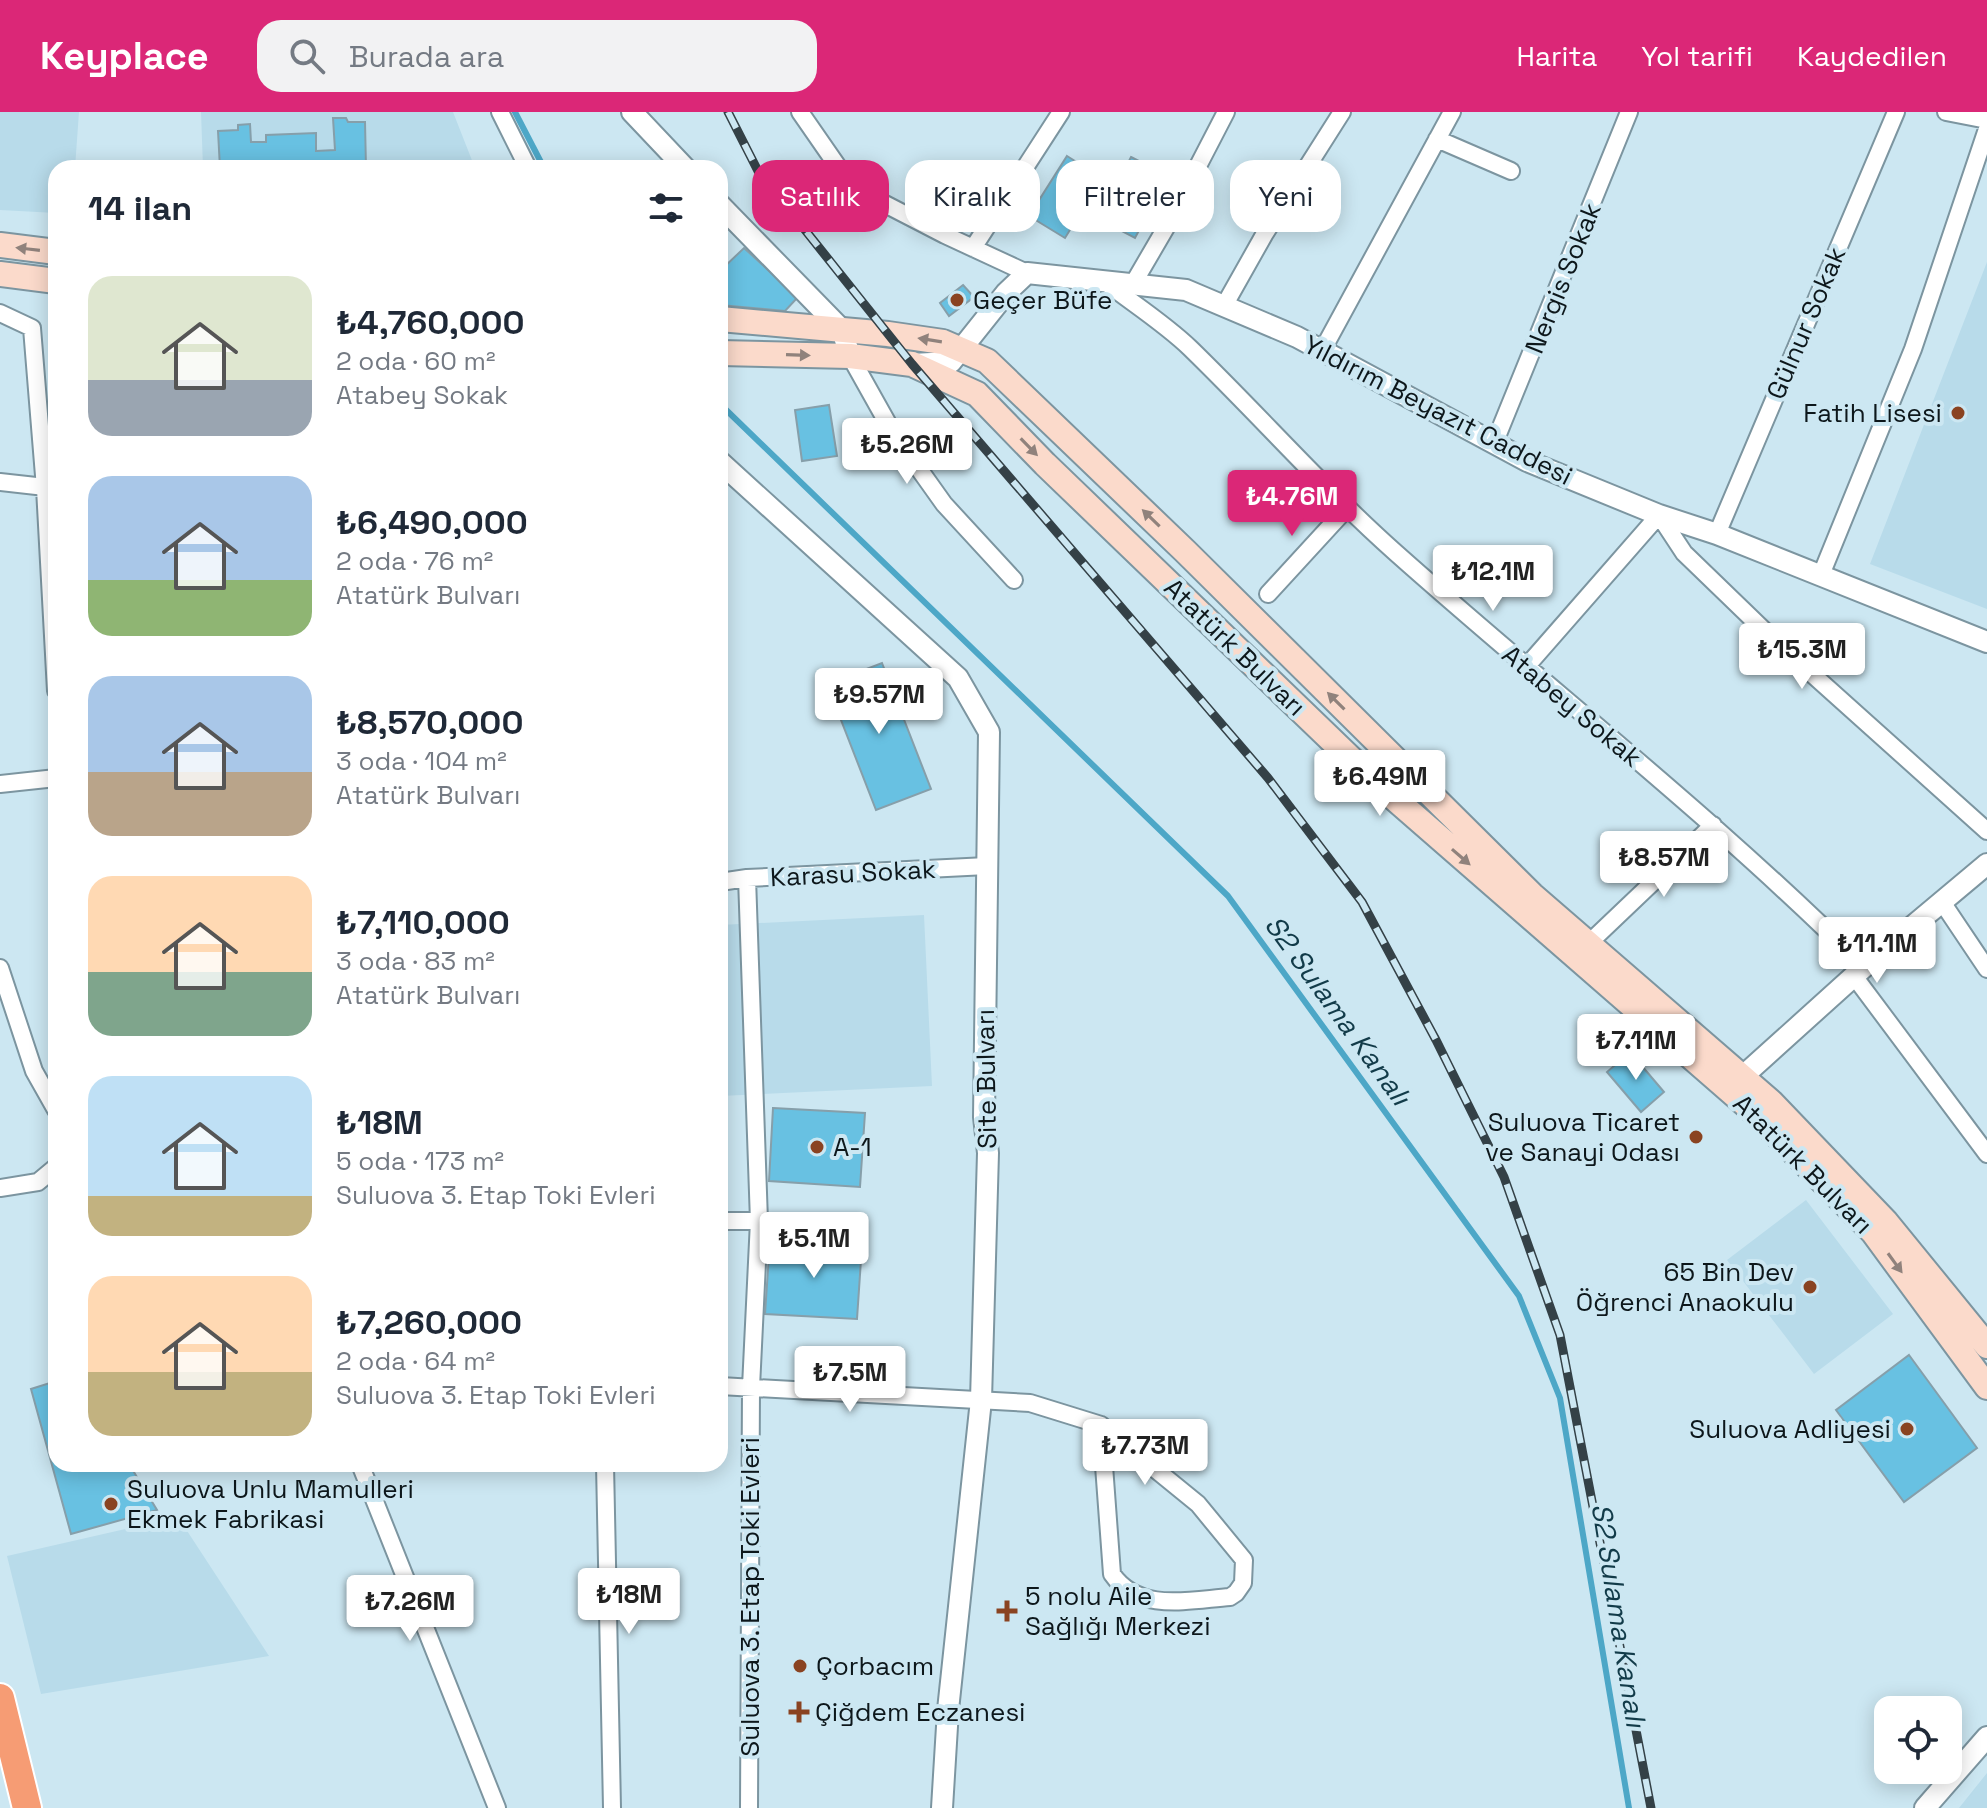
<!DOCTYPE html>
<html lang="tr">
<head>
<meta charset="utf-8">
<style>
  body { margin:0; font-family:"Space Grotesk",sans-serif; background:#f2f2f3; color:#1f2937; height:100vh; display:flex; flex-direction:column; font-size:30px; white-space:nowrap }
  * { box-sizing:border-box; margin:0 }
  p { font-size:26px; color:#747a83 }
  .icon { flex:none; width:44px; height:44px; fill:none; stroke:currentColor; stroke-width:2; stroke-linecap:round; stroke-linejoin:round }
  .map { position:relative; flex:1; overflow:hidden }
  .panel { position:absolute; left:48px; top:48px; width:680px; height:1312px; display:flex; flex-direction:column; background:#fff; border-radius:24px; box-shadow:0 4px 20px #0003 }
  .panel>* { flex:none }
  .guide { position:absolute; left:752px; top:48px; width:760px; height:72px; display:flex; gap:16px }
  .tools { position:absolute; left:1874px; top:1584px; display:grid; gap:16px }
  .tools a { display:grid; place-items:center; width:88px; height:88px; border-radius:16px; background:#fff; box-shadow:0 4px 20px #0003; font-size:40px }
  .price { position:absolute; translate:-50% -68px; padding:0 18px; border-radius:8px; background:#fff; color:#222; font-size:26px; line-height:52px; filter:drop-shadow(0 2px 4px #0008) }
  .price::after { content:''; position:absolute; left:50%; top:48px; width:24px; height:18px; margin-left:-12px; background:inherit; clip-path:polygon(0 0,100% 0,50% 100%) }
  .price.on { background:#db2777; color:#fff }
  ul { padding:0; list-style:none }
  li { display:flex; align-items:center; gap:24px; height:200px; padding:0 40px }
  li span { display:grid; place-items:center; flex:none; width:224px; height:160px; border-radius:24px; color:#555 }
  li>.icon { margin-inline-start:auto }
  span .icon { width:96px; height:96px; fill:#fffc; stroke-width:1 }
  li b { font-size:34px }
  h2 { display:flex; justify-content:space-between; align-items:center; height:96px; padding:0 40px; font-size:34px }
  .chip { padding:0 28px; border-radius:24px; background:#fff; box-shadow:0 4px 20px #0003; font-size:28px; line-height:72px }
  .chip.on { background:#db2777; color:#fff }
  header { display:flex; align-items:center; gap:48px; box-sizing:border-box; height:112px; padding:0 40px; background:#db2777; color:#fff }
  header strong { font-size:38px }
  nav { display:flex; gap:44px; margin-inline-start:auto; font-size:28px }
  .search { width:560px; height:72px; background:#f2f2f3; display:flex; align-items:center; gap:20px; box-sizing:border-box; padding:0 28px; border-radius:24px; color:#747a83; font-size:30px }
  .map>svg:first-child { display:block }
</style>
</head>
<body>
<header>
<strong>Keyplace</strong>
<div class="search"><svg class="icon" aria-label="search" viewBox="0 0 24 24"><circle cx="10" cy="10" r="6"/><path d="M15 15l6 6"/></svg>Burada ara</div>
<nav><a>Harita</a><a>Yol tarifi</a><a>Kaydedilen</a></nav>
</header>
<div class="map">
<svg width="1987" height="1696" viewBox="0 0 1987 1696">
  <rect width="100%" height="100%" fill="#cce7f2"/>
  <path fill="#b8dbea" d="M0 0H79L75 56H56V101L0 98Z
    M201 0H453L475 56H203Z
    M1987 150V497L1870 452Z
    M924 803 932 974 720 984V813Z
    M1806 1088 1893 1202 1814 1262 1727 1148Z
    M178 1405 269 1544 41 1582 7 1444Z
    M1987 1661V1696H1959Z"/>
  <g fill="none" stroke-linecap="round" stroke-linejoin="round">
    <path stroke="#4da7c7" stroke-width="6" d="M515 0 544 56
      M720 292 1228 784 1519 1184 1560 1286 1629 1696"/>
  </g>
  <path fill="#68c1e2" stroke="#869faa" stroke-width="2" d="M333 6H346L348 10H365L366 56H220L218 19 238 18V13L250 12 251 30H266V23L316 21V39L335 38Z
    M1067 44 1102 66 1065 126 1029 104Z
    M1131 45 1168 64 1135 126 1099 107Z
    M744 136 798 185 785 199 720 193V159Z
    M963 173 974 185 949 204 940 191Z
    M829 293 837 344 802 349 795 298Z
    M882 551 931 677 876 698 827 572Z
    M1630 940 1664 980 1641 1000 1607 960Z
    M773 996 865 1001 860 1075 769 1069Z
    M770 1128 862 1133 857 1207 765 1202Z
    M1909 1243 1977 1336 1904 1390 1836 1298Z
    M56 1269V1352H129L157 1398 71 1422 31 1277Z"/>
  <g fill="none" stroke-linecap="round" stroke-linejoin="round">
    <g stroke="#7c95a0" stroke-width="20">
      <path id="minor" d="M500 0 528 56
        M800 0 852 75 945 123 1027 161
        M1946 0 1987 8
        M1437 27 1511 59
        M973 136 1061 0
        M1104 169C1132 191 1164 211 1190 236 1260 304 1324 377 1396 441 1552 580 1717 708 1864 855
        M1133 172 1168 112 1226 0
        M1224 194 1264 123 1342 0
        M0 201 32 216 45 376 56 579
        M1322 239 1452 0
        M850 244 892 319 944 392 1014 468
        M1494 332 1629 0
        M0 370 54 376
        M1717 422 1896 0
        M1821 463 1913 237 1987 17
        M1268 482 1346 397
        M1526 555 1659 403 1684 441 1773 527 1987 719
        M0 672 56 666
        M747 766 759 1109 751 1275 749 1696
        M720 770 747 766 987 754
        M1942 790 1987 857
        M1588 832 1713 713
        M0 856 34 959 56 998
        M1854 864 1987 1042
        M0 1076 38 1070 56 1055
        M720 1109H759
        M720 1274 1030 1291 1101 1313 1198 1392 1244 1448 1243 1471 1236 1481 1230 1485C1189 1488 1139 1501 1112 1462L1101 1313
        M360 1352 497 1696
        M605 1352 612 1696"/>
    </g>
    <g stroke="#7c95a0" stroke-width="24">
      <path id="tertiary" d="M632 0 685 56
        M720 93 842 218 850 244
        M912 252 951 250 1006 181 1027 161 1186 178 1297 225 1527 349 1659 403 1717 422 1987 530
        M720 350 958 566 989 620 984 1005 988 1041 981 1288 948 1598 942 1696
        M1742 965 1864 855 1987 752
        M1925 1696 1987 1625"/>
    </g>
    <g stroke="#7c95a0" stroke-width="28">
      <path id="secondary" d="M0 133 56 140
        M0 162 56 169
        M720 207 888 222 943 230 987 249 1185 439 1532 783 1771 990 1886 1110 1987 1234
        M720 241 850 244 912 252 977 282 1045 352 1372 667 1752 998 1873 1120 1987 1275"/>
    </g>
    <g stroke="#fff" stroke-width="32">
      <path id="trunk" d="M0 1586 27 1696"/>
    </g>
    <use href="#minor" stroke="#fff" stroke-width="16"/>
    <use href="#tertiary" stroke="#fff" stroke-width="20"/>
    <use href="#secondary" stroke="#fbdacb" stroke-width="24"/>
    <use href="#trunk" stroke="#f69c74" stroke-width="28"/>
    <g stroke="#344147" stroke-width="9">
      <path id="rail" d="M728 0 758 59 912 252 1268 666 1362 790 1436 928 1504 1065 1560 1223 1651 1696"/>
    </g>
    <use href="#rail" stroke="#cce7f2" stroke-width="6" stroke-dasharray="18" stroke-linecap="butt"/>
  </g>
  <defs><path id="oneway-solid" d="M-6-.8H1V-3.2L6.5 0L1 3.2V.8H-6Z" transform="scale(2)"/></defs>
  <g fill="#90827c">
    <use href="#oneway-solid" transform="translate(28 137) rotate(-173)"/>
    <use href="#oneway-solid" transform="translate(930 228) rotate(-171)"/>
    <use href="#oneway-solid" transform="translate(798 243) rotate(2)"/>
    <use href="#oneway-solid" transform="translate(1029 335) rotate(46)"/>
    <use href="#oneway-solid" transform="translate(1151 406) rotate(-136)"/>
    <use href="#oneway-solid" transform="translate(1336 589) rotate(-135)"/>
    <use href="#oneway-solid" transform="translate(1461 745) rotate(41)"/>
    <use href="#oneway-solid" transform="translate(1895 1151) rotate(54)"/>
  </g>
  <g fill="#8a4321" stroke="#cce7f2" stroke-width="3">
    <circle cx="957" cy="188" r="8"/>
    <circle cx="1958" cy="301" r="8"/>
    <circle cx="1696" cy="1025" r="8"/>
    <circle cx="817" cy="1035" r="8"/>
    <circle cx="1810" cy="1175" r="8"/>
    <circle cx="1907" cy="1317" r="8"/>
    <circle cx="111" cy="1392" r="8"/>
    <path d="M1003 1487h8v8h8v8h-8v8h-8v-8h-8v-8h8z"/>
    <circle cx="800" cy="1554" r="8"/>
    <path d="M795 1588h8v8h8v8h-8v8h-8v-8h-8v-8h8z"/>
  </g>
  <g text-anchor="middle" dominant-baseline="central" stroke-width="8" stroke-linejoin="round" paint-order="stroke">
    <g font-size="26" fill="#0d171b" stroke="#cce7f2">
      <text transform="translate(1563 166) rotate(-68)">Nergis Sokak</text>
      <text transform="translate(1806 211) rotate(-67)">Gülnur Sokak</text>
      <text transform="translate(1438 298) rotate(27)">Yıldırım Beyazıt Caddesi</text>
      <text transform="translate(1235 535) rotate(44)">Atatürk Bulvarı</text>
      <text transform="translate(1572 594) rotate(40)">Atabey Sokak</text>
      <text transform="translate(853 761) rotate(-3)">Karasu Sokak</text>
      <text transform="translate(986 967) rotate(-91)">Site Bulvarı</text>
      <text transform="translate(1803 1052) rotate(45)">Atatürk Bulvarı</text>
      <text transform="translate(750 1485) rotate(-90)">Suluova 3. Etap Toki Evleri</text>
    </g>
    <g font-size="26" fill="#0d171b" stroke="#cce7f2" text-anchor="start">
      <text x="973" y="188">Geçer Büfe</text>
      <text x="1942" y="301" text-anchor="end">Fatih Lisesi</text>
      <text x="1680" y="1010" text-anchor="end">Suluova Ticaret<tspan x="1680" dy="30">ve Sanayi Odası</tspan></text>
      <text x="833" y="1035">A-1</text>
      <text x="1794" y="1160" text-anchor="end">65 Bin Dev<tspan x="1794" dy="30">Öğrenci Anaokulu</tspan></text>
      <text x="1891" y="1317" text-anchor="end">Suluova Adliyesi</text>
      <text x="127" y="1377">Suluova Unlu Mamulleri<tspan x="127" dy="30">Ekmek Fabrikasi</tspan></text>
      <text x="1025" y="1484">5 nolu Aile<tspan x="1025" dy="30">Sağlığı Merkezi</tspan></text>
      <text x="816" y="1554">Çorbacım</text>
      <text x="815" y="1600">Çiğdem Eczanesi</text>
    </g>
    <g font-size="28" font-style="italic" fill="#123b49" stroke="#cce7f2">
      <text transform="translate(1338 898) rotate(54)">S2 Sulama Kanalı</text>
      <text transform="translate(1619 1503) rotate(81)">S2 Sulama Kanalı</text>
    </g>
  </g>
</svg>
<div class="tools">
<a><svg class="icon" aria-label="locate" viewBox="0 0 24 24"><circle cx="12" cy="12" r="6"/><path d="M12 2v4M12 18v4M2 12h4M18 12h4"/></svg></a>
</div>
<b class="price" style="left:907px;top:374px">₺5.26M</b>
<b class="price on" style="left:1292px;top:426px">₺4.76M</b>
<b class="price" style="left:1493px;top:501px">₺12.1M</b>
<b class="price" style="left:1802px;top:579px">₺15.3M</b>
<b class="price" style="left:879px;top:624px">₺9.57M</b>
<b class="price" style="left:1380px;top:706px">₺6.49M</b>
<b class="price" style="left:1664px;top:787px">₺8.57M</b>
<b class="price" style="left:1877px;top:873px">₺11.1M</b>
<b class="price" style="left:1636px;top:970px">₺7.11M</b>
<b class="price" style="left:814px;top:1168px">₺5.1M</b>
<b class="price" style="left:850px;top:1302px">₺7.5M</b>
<b class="price" style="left:1145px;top:1375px">₺7.73M</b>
<b class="price" style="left:629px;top:1524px">₺18M</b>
<b class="price" style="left:410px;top:1531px">₺7.26M</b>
<div class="guide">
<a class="chip on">Satılık</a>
<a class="chip">Kiralık</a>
<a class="chip">Filtreler</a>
<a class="chip">Yeni</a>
</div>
<section class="panel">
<h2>14 ilan<svg class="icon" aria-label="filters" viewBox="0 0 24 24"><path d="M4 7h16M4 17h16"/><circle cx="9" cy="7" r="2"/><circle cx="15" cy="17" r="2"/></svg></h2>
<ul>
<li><span style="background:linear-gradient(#dfe7d0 65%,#9aa5b1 0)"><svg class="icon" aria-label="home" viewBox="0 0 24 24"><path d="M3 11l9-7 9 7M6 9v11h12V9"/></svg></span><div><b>₺4,760,000</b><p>2 oda · 60 m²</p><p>Atabey Sokak</p></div></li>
<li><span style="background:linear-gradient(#a9c7e8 65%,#8fb573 0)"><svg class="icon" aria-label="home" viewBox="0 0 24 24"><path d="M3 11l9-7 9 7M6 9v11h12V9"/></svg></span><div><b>₺6,490,000</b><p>2 oda · 76 m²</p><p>Atatürk Bulvarı</p></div></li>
<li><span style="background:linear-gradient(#a9c7e8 60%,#b9a48a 0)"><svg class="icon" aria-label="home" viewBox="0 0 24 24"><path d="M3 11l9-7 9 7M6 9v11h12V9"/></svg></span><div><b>₺8,570,000</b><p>3 oda · 104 m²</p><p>Atatürk Bulvarı</p></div></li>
<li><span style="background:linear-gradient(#ffd9b3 60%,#7fa58c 0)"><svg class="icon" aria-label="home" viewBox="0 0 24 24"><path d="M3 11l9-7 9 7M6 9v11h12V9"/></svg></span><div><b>₺7,110,000</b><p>3 oda · 83 m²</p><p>Atatürk Bulvarı</p></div></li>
<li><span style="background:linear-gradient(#bfe0f5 75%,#c2b280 0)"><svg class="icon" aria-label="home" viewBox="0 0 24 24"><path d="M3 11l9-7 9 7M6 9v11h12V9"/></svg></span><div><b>₺18M</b><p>5 oda · 173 m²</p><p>Suluova 3. Etap Toki Evleri</p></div></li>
<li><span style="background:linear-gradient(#ffd9b3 60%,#c2b280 0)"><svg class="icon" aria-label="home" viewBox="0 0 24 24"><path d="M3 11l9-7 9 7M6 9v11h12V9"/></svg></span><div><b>₺7,260,000</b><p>2 oda · 64 m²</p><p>Suluova 3. Etap Toki Evleri</p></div></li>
</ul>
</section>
</div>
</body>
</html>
